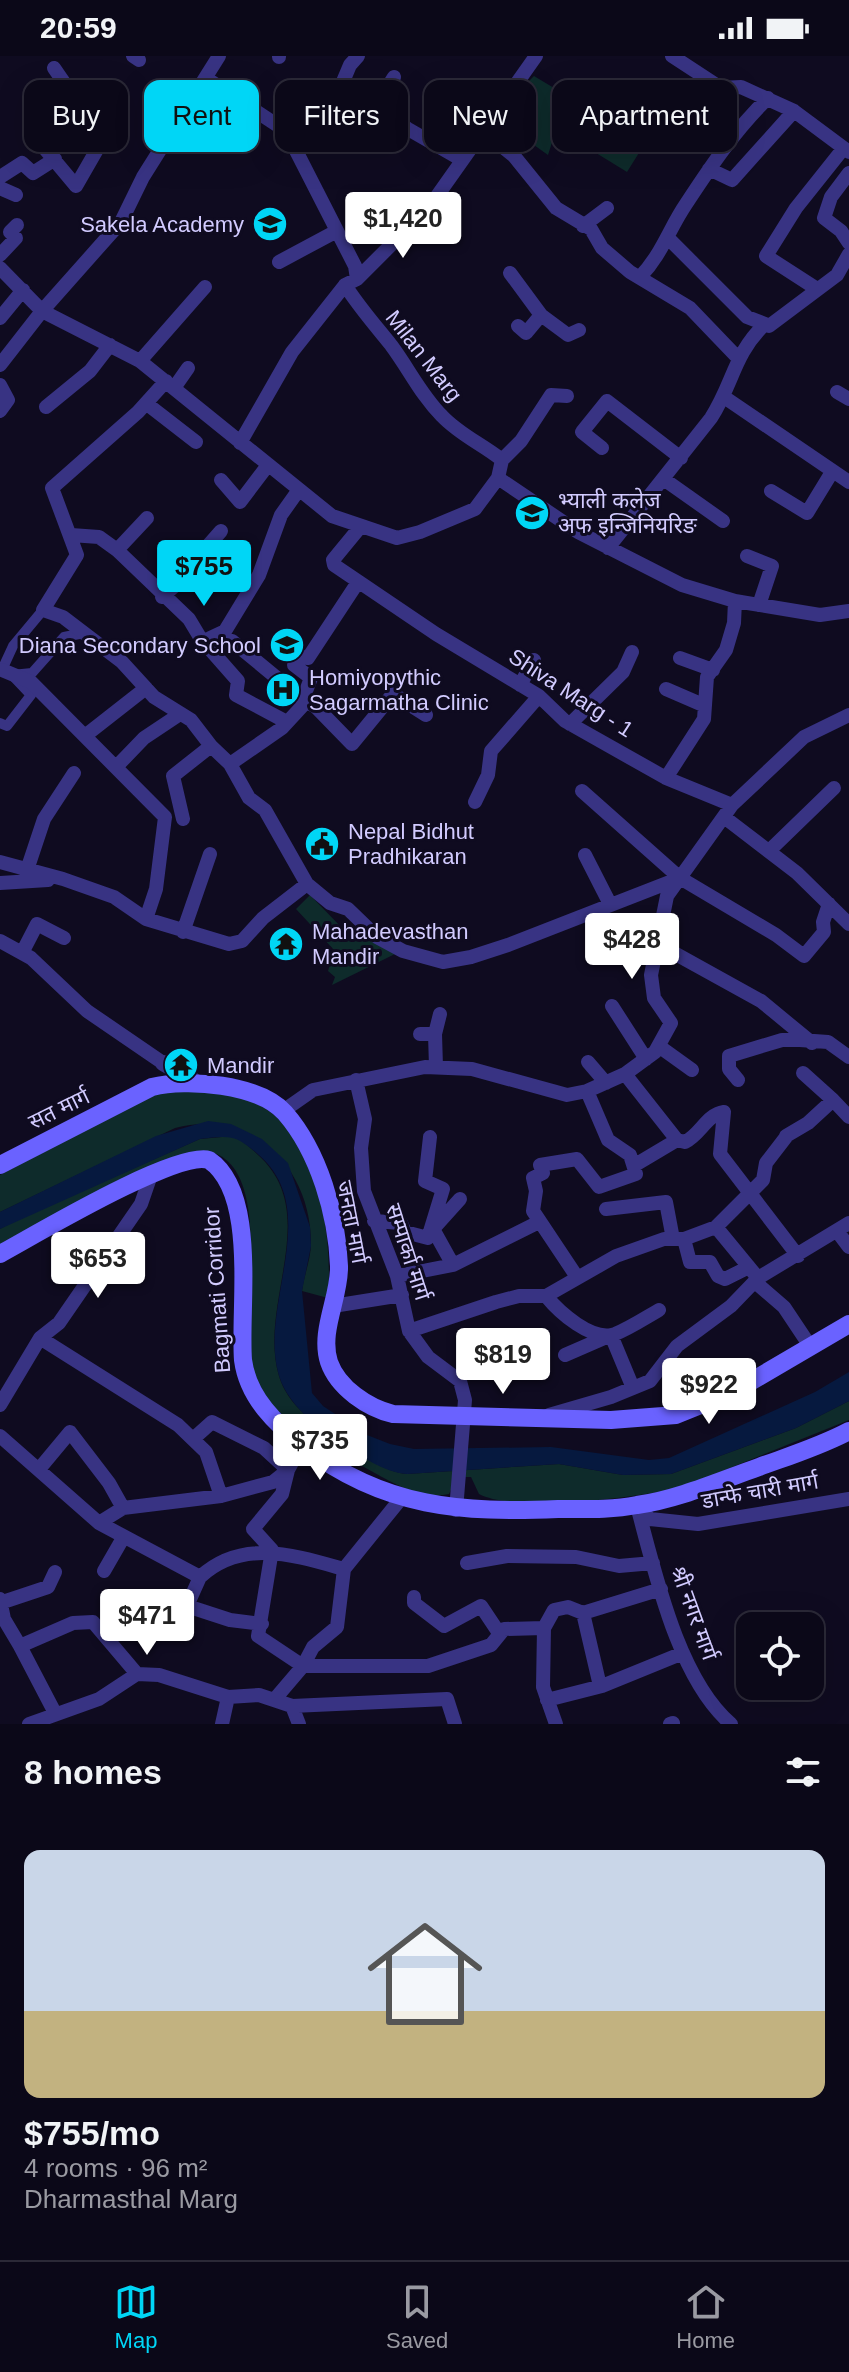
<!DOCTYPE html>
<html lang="en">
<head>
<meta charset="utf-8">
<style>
  body { margin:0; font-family:Arial,"Noto Sans Devanagari",sans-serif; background:#141121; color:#f1f3f6; height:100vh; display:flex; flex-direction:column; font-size:30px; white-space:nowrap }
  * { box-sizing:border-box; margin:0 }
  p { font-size:26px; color:#9a9aa2 }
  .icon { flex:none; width:44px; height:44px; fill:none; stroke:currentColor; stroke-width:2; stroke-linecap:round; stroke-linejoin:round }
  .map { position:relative; height:1668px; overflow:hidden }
  .sheet { display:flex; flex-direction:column; background:#0b0818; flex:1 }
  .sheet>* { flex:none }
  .banner { position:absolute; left:24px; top:24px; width:802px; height:72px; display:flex; gap:16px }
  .buttons { position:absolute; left:736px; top:1556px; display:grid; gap:16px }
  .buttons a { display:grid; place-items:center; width:88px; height:88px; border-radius:16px; background:#0b0818; box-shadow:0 8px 32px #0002,0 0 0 2px #2b2937; font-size:40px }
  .price { position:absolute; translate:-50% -68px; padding:0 18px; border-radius:8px; background:#fff; color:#222; font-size:26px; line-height:52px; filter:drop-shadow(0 2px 4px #0008) }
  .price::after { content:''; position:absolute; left:50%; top:48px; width:24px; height:18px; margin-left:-12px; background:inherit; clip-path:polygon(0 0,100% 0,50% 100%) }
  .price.active { background:#00d6f6; color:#111 }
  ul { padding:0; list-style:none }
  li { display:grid; align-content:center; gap:16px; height:424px; padding:0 24px }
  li+li { border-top:2px solid #2b2937 }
  li span { display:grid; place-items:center; height:248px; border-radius:16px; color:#555 }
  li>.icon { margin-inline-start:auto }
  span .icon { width:144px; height:144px; fill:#fffc; stroke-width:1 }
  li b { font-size:34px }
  h2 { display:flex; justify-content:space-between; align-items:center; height:96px; padding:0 24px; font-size:34px }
  .chip { padding:0 28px; border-radius:16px; background:#0b0818; box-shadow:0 8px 32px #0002,0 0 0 2px #2b2937; font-size:28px; line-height:72px }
  .chip.active { background:#00d6f6; color:#111 }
  .status { display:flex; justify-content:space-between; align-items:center; height:56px; padding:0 40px; background:#0b0818; direction:ltr }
  .status svg { height:22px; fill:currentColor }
  .tabs { display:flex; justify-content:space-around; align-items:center; height:112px; border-top:2px solid #2b2937; background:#0b0818; font-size:22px; color:#9a9aa2 }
  .tabs a { display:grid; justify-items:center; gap:4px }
  .tabs .active { color:#00d6f6 }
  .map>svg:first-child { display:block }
</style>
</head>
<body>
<div class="status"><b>20:59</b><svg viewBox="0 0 49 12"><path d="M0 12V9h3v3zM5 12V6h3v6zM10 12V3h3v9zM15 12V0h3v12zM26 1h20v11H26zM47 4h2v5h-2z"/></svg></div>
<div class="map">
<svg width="849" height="1668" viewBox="0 0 849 1668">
  <rect width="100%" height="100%" fill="#0f0b20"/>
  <path fill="#0e2b2b" d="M534 20 574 44 568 55 561 54 553 69 555 77 548 99 520 79 513 68 526 52 513 41Z
    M608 64 633 79 642 92 627 116 588 92Z
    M310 839 344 874 354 871 395 898 332 929 335 921 328 915 334 894 296 853Z
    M157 1036C190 1036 229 1032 259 1049 320 1081 333 1181 328 1242L302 1235C304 1219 311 1203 311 1187 311 1111 251 1052 175 1072L0 1156V1119Z
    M233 1080C243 1084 249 1091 257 1098 324 1157 257 1247 279 1320 287 1349 318 1371 342 1386 362 1398 383 1416 407 1418L559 1408 623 1419 671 1418 796 1372 849 1345V1364L680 1432C635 1441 518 1458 479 1438L471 1421H457L449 1438C420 1445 388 1424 364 1411 322 1391 271 1366 254 1320 236 1270 280 1109 207 1095L92 1138 0 1188V1173L18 1163 200 1083Z"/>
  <path fill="#06193f" d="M208 1065 231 1068 262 1083 288 1107 310 1171 311 1190 302 1235 312 1337 323 1350 367 1379 390 1388 414 1393 551 1391 649 1404 669 1402 815 1336 849 1316V1345L796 1372 671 1418 623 1419 559 1408 407 1418C383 1416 361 1400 341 1387 316 1371 285 1346 278 1316 260 1246 322 1156 260 1100 236 1079 232 1079 200 1083L0 1173V1156L156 1080Z"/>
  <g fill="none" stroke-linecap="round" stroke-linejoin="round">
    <path stroke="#383383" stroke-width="10" d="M2 614 13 590 43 554
      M0 667 7 670 31 639 12 619 32 617 64 581 84 577"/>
    <path stroke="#383383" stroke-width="14" d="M133 0 139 4
      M279 0V1
      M358 0 350 9 342 28 408 73 462 104
      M672 0 721 32 741 31 794 55 849 96
      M54 12 76 44 60 65
      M206 22 286 75 355 210 357 223
      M375 51 394 21
      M483 75 514 100 556 152 591 173 602 192 630 216 690 252 737 301
      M35 81 76 130 99 90
      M709 113 732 124 794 55
      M849 117 831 141 824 162 841 175 849 187
      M0 121 22 107 33 117 55 103
      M0 132 16 139
      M583 170 607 152
      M669 183 747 261 765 268
      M0 199 16 182 10 176 17 169
      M279 206 335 176
      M0 212 42 255 140 305 332 460 397 482 420 476 475 453 498 422 502 404C482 388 460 379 442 360 421 339 409 313 391 289 375 269 359 251 345 229
      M510 217 541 259
      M640 221C662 198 669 173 686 148 711 110 735 74 768 42
      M817 233 766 200 796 152 843 93
      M0 262 23 234
      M518 270 526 277 541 259 568 279 579 274
      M140 305 205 231
      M0 309 42 255 121 166 143 121 219 0
      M166 325 138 356 52 432 77 499 43 554 63 561 122 606 154 641 191 664 211 690 230 708 249 742 265 754 307 828 330 847 348 853 377 881 403 895 443 906 471 901 508 889 680 822
      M0 329 8 344 0 355
      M174 332 188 312
      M837 336 849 343
      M724 341 849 426
      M147 348 196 386
      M46 351 90 315 110 289
      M240 387 292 296 345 229 357 223 430 150 536 0
      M602 392 582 376 607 345 681 402
      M502 404 521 385 551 339 567 340
      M498 422 578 476 682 529 735 545 820 559 849 555
      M221 424 240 446 268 409
      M665 424 723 465
      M771 435 807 457 832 416
      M361 470 333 504 334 509 436 578 539 640 565 665 666 722 732 749
      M71 479 99 481 117 494 189 563 201 583 238 625 236 639 283 664 282 672
      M608 492 711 362C734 326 733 299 765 268L769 270 837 219 849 198
      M117 494 147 462
      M747 500 772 510 759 549
      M358 526 308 602 302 601 294 609 311 622 306 635V646L315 650 352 688 393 638 426 659
      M162 541 208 501 206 492 221 475
      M210 582 225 575 259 519 281 459 298 435
      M208 583 232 585 306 646 282 672 230 708
      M680 602 713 614
      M2 614 31 626 165 761 156 833 146 863
      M520 629 534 604
      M666 633 703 649
      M570 668 623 616 632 596
      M86 679 146 632
      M117 710 144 682 180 658
      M666 722 704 663 707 621 726 594 734 567 735 545
      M582 735 680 822 776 879 804 900 824 876 823 866 829 848
      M475 746 488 719 491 695 539 640
      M724 761 797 817 849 868
      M183 763 173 720 211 690
      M770 794 834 732
      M585 799 610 848
      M0 806 63 823 114 841 146 863 229 888 242 885 263 862 307 828
      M27 814 44 763 74 717
      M0 827 48 824
      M183 876 210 798
      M0 885 31 902 87 955 163 1007
      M656 887 761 945 812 987
      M22 897 37 868 64 882
      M612 950 646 1003
      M420 978H435L436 1011
      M435 978 440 958
      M660 991 692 1014
      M588 1006 606 1027
      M803 1017 833 1044
      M625 1018 677 1084 685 1086C701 1078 706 1059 724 1056L720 1098 798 1200
      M356 1024 365 1063 361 1092 364 1135 397 1220 409 1275 428 1301 460 1325 465 1344 456 1454
      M738 1024 729 1013V1000L782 984H800L828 986 849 1001
      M283 1055 313 1034 425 1011 472 1013 567 1039 587 1035 625 1018 655 996 671 967 654 942 651 919 667 840 732 749 804 681 849 659
      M786 1080 808 1067 833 1044 849 1061
      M635 1109 677 1084
      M606 1153 666 1146 673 1183
      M374 1165 401 1167 405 1176 428 1182 443 1133 425 1125 430 1081
      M716 1171 684 1183 690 1206H710L718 1220 725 1223 749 1211
      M837 1175 849 1191
      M453 1209 539 1166
      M397 1220 453 1209 433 1173 460 1143
      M577 1221 533 1155 536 1135 533 1122 543 1117 540 1109 577 1103 599 1131 636 1118 630 1099 608 1084 587 1035
      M758 1222 716 1171 763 1124 766 1107 786 1081
      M755 1226 784 1251 810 1290
      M546 1240C559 1256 592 1286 615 1278 630 1272 645 1262 659 1254
      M333 1250 402 1239
      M409 1275 496 1246 519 1240H546L616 1200 664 1183H684
      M40 1282 178 1369 206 1396 221 1440
      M565 1299 611 1279 633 1332
      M0 1349 40 1282 59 1267 141 1148 151 1119
      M549 1359 611 1341 650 1325 677 1290 731 1250 758 1222 849 1167
      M0 1380 99 1467 200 1521C242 1482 294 1499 344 1513
      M193 1383 212 1366 264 1392 288 1414 282 1438 253 1473 272 1494 258 1580 303 1610H428L491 1589 504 1573 544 1572 554 1554 568 1551 583 1557 661 1533
      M40 1412 70 1376 109 1427 123 1452
      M637 1450C655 1516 678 1623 731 1668
      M637 1450 650 1463 698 1468 849 1443
      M99 1467 123 1452 221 1440 273 1426 288 1414 302 1388
      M467 1507 507 1500 576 1501 619 1510 653 1507
      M104 1515 123 1482
      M200 1521 187 1550 230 1564 262 1568
      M414 1541V1547L444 1570 481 1550 499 1577
      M0 1543 4 1563 20 1590 73 1567 93 1566 137 1618
      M0 1547 48 1531 55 1516
      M583 1557 600 1630
      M544 1572 543 1631 556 1668
      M20 1590 55 1657
      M274 1644 303 1610 313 1591 337 1571 344 1513 403 1440
      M547 1644 602 1630 683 1597
      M292 1650 299 1668
      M29 1668 99 1643 137 1618 159 1619 228 1641 259 1639 292 1650 447 1643 455 1668
      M222 1668 228 1641
      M670 1668 673 1667"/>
    <path stroke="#383383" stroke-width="16" d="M163 1007 196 1026"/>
    <path stroke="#6a62ff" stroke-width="18" d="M0 1109 152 1031C187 1022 259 1028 285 1057 319 1096 337 1159 339 1210 340 1241 319 1275 329 1306 338 1332 368 1352 393 1358L611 1364 676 1359 733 1336 849 1268
      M0 1198C35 1179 177 1094 209 1104 258 1137 239 1251 243 1304 248 1342 276 1368 305 1391 384 1452 463 1457 558 1453 584 1453 612 1454 637 1449 679 1443 719 1425 759 1411 789 1400 821 1390 849 1375"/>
  </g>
  <defs>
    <g id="school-disc" transform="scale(1.8)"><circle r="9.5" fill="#00d6f6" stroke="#0f0b20"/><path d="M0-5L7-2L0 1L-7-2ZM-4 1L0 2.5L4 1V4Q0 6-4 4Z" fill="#111"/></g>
    <g id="university-disc" transform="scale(1.8)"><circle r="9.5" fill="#00d6f6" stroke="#0f0b20"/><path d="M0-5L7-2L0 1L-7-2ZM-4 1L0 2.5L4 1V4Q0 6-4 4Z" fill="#111"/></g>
    <g id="hospital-disc" transform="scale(1.8)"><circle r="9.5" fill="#00d6f6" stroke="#0f0b20"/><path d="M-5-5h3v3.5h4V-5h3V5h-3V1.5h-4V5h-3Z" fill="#111"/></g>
    <g id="civic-disc" transform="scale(1.8)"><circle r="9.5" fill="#00d6f6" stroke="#0f0b20"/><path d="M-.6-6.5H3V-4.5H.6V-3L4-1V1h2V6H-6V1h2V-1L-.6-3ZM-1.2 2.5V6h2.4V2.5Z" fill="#111"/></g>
    <g id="temple-disc" transform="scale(1.8)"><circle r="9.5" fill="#00d6f6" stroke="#0f0b20"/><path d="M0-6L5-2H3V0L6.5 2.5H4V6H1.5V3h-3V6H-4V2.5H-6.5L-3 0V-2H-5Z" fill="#111"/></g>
  </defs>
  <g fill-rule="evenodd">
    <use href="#school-disc" x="270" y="168"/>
    <use href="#university-disc" x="532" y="457"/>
    <use href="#school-disc" x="287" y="589"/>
    <use href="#hospital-disc" x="283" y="634"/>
    <use href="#civic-disc" x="322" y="788"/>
    <use href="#temple-disc" x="286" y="888"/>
    <use href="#temple-disc" x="181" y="1009"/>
  </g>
  <g text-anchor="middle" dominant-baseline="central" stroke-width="6" stroke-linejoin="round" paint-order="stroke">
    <g font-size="22" fill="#d2cbff" stroke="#0f0b20" text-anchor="start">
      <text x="244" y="168" text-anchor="end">Sakela Academy</text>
      <text x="558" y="444">भ्याली कलेज<tspan x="558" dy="25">अफ इन्जिनियरिङ</tspan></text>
      <text x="261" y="589" text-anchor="end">Diana Secondary School</text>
      <text x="309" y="621">Homiyopythic<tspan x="309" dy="25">Sagarmatha Clinic</tspan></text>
      <text x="348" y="775">Nepal Bidhut<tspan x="348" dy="25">Pradhikaran</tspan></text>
      <text x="312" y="875">Mahadevasthan<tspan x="312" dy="25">Mandir</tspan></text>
      <text x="207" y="1009">Mandir</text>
    </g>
    <g font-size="22" fill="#d2cbff" stroke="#0f0b20">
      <text transform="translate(424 300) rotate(52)">Milan Marg</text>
      <text transform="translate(571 637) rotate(33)">Shiva Marg - 1</text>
      <text transform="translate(59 1053) rotate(-26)">सत मार्ग</text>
      <text transform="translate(352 1166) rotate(79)">जनता मार्ग</text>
      <text transform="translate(408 1196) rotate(72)">सम्पार्का मार्ग</text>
      <text transform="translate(217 1234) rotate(-94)">Bagmati Corridor</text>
      <text transform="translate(760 1435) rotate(-10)">डान्फे चारी मार्ग</text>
      <text transform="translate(694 1557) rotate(70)">श्री नगर मार्ग</text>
    </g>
  </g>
</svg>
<div class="buttons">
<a><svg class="icon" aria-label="locate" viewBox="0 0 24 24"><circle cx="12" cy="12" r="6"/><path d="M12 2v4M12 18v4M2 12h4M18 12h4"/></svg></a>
</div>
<b class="price" style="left:403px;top:204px">$1,420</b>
<b class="price active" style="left:204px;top:552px">$755</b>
<b class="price" style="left:632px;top:925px">$428</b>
<b class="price" style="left:98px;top:1244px">$653</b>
<b class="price" style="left:503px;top:1340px">$819</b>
<b class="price" style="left:709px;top:1370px">$922</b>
<b class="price" style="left:320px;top:1426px">$735</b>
<b class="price" style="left:147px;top:1601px">$471</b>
<div class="banner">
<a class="chip">Buy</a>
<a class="chip active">Rent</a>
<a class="chip">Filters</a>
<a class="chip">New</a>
<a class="chip">Apartment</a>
</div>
</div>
<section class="sheet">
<h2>8 homes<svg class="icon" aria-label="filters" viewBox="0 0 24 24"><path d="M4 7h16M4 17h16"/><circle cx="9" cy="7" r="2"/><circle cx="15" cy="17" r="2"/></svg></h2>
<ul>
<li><span style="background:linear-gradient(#c9d6e8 65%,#c2b280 0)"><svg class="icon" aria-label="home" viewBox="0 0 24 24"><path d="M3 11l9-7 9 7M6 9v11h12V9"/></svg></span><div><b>$755/mo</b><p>4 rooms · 96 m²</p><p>Dharmasthal Marg</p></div></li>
</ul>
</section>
<nav class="tabs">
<a class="active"><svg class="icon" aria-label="map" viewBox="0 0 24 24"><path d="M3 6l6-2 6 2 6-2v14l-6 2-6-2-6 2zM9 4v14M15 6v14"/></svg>Map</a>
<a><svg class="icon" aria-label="saved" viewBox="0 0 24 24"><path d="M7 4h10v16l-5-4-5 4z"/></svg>Saved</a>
<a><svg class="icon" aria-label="home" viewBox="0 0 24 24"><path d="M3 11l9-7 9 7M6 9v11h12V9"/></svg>Home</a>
</nav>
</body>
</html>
